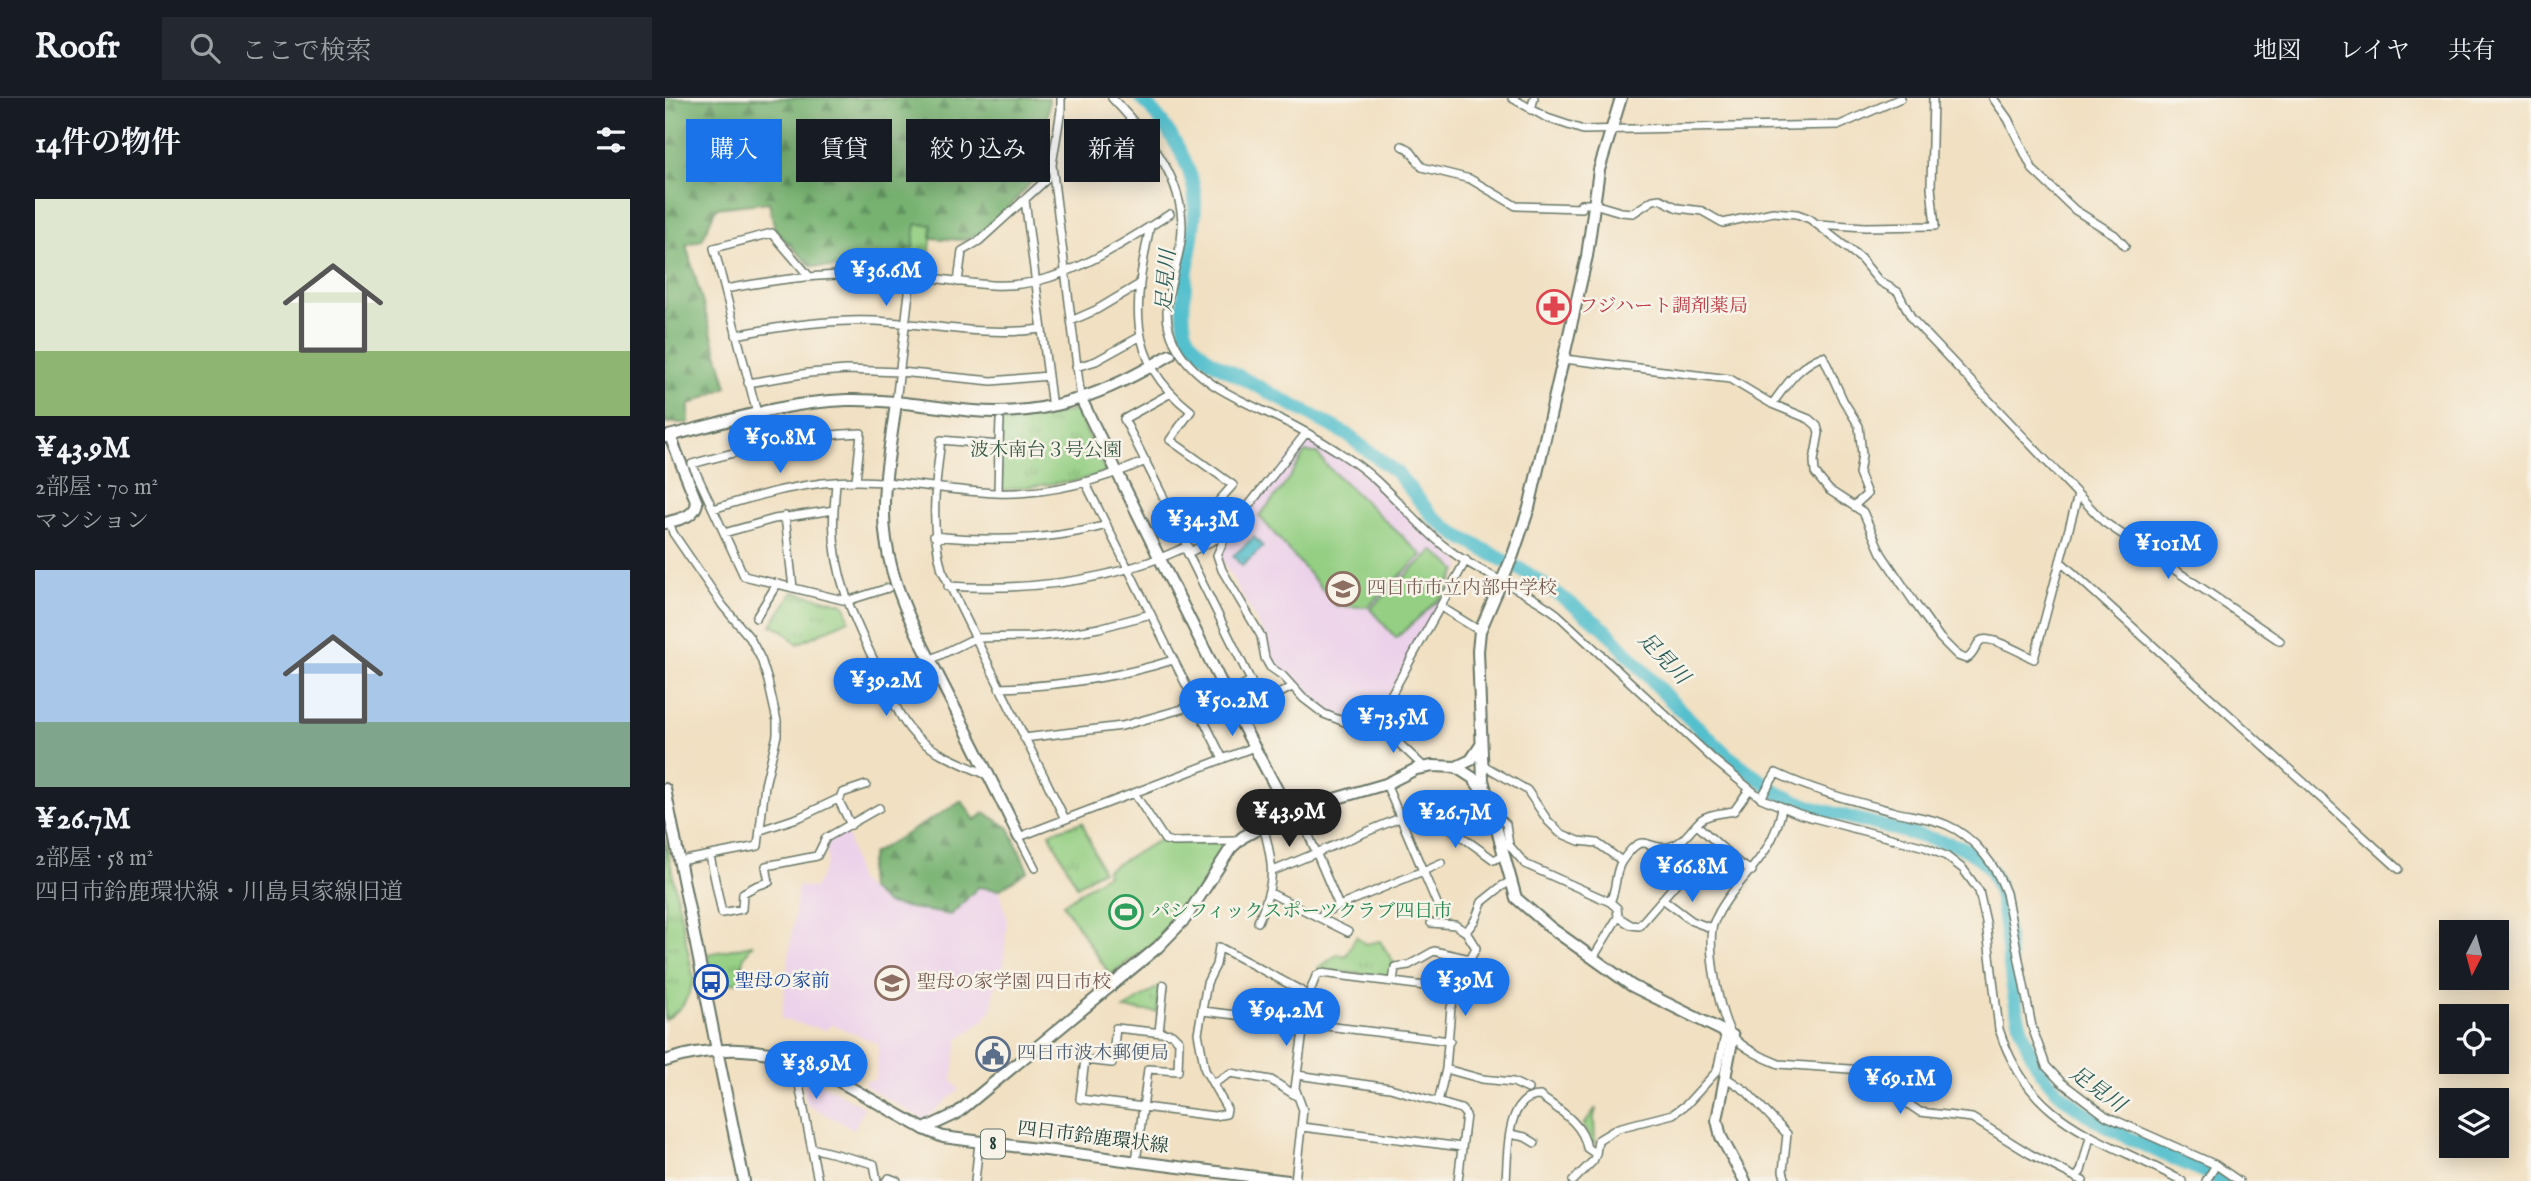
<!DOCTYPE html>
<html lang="ja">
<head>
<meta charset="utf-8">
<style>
  body { margin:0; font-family:"IM FELL English","Noto Serif JP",serif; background:#242831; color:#f1f3f6; height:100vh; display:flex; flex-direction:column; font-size:26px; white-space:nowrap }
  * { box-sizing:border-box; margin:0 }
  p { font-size:23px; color:#9ea1a6 }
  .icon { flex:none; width:38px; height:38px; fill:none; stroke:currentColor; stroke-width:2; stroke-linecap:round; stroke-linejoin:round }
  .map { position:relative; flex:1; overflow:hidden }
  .side { display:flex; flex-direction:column; background:#171b24; width:665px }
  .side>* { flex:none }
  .banner { position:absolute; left:21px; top:21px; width:665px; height:63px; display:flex; gap:14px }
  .needle { width:46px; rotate:186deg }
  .tools { position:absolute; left:1774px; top:822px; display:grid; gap:14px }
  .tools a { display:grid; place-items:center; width:70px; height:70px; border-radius:0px; background:#171b24; box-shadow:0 4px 18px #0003; font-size:35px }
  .price { position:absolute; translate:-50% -60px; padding:0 16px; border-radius:24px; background:#1a73e8; color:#fff; font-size:23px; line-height:46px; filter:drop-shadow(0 2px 4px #0008) }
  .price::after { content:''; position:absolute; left:50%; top:42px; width:21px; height:16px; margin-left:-10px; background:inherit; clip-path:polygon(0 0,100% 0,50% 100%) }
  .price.active { background:#222; color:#fff }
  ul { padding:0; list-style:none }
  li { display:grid; align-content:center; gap:14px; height:371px; padding:0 35px }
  li span { display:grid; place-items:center; height:217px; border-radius:0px; color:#555 }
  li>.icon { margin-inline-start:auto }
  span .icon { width:126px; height:126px; fill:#fffc; stroke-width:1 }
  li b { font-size:30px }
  h2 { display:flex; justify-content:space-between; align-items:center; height:84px; padding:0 35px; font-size:30px }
  .pill { padding:0 24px; border-radius:0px; background:#171b24; box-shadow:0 4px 18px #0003; font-size:24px; line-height:63px }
  .pill.active { background:#1a73e8; color:#fff }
  header { display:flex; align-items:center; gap:42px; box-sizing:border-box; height:98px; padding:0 35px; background:#171b24; border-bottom:2px solid #363941 }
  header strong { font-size:33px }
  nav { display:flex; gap:38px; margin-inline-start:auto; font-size:24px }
  .search { width:490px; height:63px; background:#242831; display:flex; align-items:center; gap:18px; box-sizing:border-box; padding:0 24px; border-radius:0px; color:#9ea1a6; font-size:26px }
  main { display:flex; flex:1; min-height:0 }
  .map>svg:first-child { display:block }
</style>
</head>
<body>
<header>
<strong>Roofr</strong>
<div class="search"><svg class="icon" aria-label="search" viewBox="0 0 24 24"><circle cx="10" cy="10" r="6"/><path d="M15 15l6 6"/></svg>ここで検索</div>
<nav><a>地図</a><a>レイヤ</a><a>共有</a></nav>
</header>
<main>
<section class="side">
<h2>14件の物件<svg class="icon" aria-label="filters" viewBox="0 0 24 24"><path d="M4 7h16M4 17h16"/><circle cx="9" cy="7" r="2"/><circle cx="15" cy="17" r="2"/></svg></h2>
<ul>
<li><span style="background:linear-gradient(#dfe7d0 70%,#8fb573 0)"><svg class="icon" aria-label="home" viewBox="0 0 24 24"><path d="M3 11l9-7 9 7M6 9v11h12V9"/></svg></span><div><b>¥43.9M</b><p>2部屋 · 70 m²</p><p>マンション</p></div></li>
<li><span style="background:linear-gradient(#a9c7e8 70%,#7fa58c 0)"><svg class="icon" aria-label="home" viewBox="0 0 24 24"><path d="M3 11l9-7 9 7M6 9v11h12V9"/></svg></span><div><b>¥26.7M</b><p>2部屋 · 58 m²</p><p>四日市鈴鹿環状線・川島貝家線旧道</p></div></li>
</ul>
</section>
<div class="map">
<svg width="1866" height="1083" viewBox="0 0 1866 1083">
  <defs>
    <pattern id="grass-tufts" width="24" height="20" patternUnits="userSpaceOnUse" patternTransform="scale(1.75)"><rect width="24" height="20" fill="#94cf83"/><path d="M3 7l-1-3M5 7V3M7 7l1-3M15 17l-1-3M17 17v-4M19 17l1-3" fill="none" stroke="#78a96c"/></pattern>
    <pattern id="forest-firs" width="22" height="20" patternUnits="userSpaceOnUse" patternTransform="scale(1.75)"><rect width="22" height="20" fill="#77b271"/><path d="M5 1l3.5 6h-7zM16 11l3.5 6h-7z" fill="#61925e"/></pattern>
    <pattern id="water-ripples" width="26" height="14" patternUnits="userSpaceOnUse" patternTransform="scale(1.75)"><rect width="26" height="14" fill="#54c0cd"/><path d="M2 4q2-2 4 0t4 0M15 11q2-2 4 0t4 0" fill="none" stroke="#459da7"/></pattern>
  </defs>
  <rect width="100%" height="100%" fill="#f7f3e8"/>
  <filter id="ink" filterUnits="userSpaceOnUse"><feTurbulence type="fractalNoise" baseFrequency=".0143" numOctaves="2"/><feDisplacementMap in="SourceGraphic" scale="14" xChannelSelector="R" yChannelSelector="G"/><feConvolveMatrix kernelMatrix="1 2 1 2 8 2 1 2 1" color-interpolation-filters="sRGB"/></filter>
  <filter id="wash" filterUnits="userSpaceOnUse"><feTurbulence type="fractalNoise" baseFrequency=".00686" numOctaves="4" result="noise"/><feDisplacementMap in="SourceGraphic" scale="28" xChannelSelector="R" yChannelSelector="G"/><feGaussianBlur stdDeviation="1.57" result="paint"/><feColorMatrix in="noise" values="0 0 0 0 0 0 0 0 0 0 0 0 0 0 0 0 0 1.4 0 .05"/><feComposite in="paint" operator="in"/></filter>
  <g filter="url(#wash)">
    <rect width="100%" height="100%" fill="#f1e0c2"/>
    <path fill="#ecd1ea" d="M640 339H645L690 368 795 464 796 469 708 623 698 627 661 613 640 598 622 577 610 569 608 562H605L600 538 556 460 557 452 570 427Z
      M182 733 193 783 222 806 314 789 334 792 342 821 338 878 329 892 327 912 320 918 321 921 293 942 287 981 294 992 259 1022 199 987 201 982H210L214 946 167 926 160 932 116 921 133 788 150 790 163 762 161 748 164 742Z
      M141 977 200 1010 189 1031 142 1007 137 981Z"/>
    <path fill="url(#grass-tufts)" stroke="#5a865c" stroke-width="2" d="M250 126 268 127 262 176 238 174 240 152 248 150Z
      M408 313 412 315 440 372 439 375 415 382 339 392 336 389V323L372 320Z
      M128 494 176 505 180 507 184 522 132 546 119 533 106 527Z
      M417 724 437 772 412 788 384 735Z
      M0 739 29 883C21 904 18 910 0 922Z
      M691 838 700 846 715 843 729 865 726 878 654 872 653 870 673 856 681 858Z
      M87 847 78 861 74 884 49 888 43 856Z
      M496 887 492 914 459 911Z
      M931 1010 929 1019 930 1044 925 1045 924 1036 918 1027Z"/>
    <path fill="url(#forest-firs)" stroke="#4b7852" stroke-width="2" d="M0 0H384L378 71 324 132 298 142 266 140 267 127 251 126 248 150 240 152 238 174 146 168 110 132 104 104 51 110 37 142 21 147 62 289 24 307V325H0Z
      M297 703 310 722 320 715 344 730 363 773 334 792 313 789 286 817 222 806 204 791 203 774 207 756Z"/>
    <path fill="#94cf83" stroke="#5a865c" stroke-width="2" d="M640 354 652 355 662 368 757 457 703 509 672 508 594 418 619 388Z
      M768 452 792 472 778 498 731 540 705 511Z
      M496 741 563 746 526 803 498 838 445 877 398 806 442 776 441 772Z"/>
    <path fill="url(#water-ripples)" stroke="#3a7e80" stroke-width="2" d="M589 439 598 449 577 468 568 458Z"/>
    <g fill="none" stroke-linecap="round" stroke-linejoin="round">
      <path stroke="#54c0cd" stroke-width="14" d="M476 0C501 26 528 65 530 102 532 135 510 207 522 236 527 248 537 255 546 263L681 336 731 374 769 420 792 437 862 475 904 504 940 531 1004 601 1062 657 1114 696 1149 710 1297 749C1308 756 1318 761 1325 772 1337 791 1338 812 1341 833 1347 882 1349 939 1381 980 1418 1028 1505 1057 1559 1083"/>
    </g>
  </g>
  <g filter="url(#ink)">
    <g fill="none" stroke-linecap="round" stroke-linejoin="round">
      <g stroke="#687666" stroke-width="10">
        <path id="street" d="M396 0V12L387 67 416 301
          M447 0C484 39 524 85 516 143 511 179 491 211 510 246 533 291 589 306 631 329 648 338 665 348 681 359 719 383 744 420 779 448 814 476 856 489 892 516L1049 662 1096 700 1134 716 1260 749 1281 758 1298 771 1314 793 1321 824 1334 931C1366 1030 1436 1038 1517 1083
          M847 0 882 20 918 32 1175 27 1236 0
          M1328 0 1343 21 1368 72 1410 112 1450 137 1460 148
          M866 12 869 0
          M737 48 744 51 757 69 805 81 851 108 917 110
          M916 106H929L956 114 968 115 988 102 995 101 1013 110 1037 113 1058 125 1108 114 1132 116 1145 121 1195 160 1214 183 1233 194 1247 221 1439 424 1615 543
          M1152 126 1200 129 1270 128 1266 89 1268 0
          M485 128C470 203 458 260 526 313L505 342 568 387 543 415 514 430
          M293 184 297 153 314 143 381 82
          M60 191C124 179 175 174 240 177 284 180 328 194 372 183 419 172 464 141 505 116
          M406 223 431 212 473 187
          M71 237C116 228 163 221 210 223 266 226 319 239 376 231
          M899 261 1065 281 1107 306 1144 321 1152 328 1154 335 1149 363 1150 375 1164 392 1198 414 1216 455 1249 504 1275 540 1293 558 1301 561C1310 557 1309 549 1315 543 1324 536 1358 556 1369 561L1413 397
          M411 269 431 263 476 238
          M383 278 386 302
          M83 285 144 275 181 272 235 274 327 283 383 278 360 102
          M231 304 246 178
          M1107 306C1122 286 1134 267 1158 258L1178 302 1194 328 1197 357 1194 376 1202 396 1190 407
          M641 335 562 435 552 457 557 472 596 538 600 560 605 569 618 578 638 600 659 616 698 631 711 628 720 632 759 669
          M100 346 49 150 107 135 143 177
          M334 347 335 323
          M191 383 196 335C134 337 86 350 27 366L79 478 182 503 223 490
          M420 384 558 661
          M333 395 334 347 276 342C270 388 265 428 277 472L400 721
          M48 411C96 396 143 383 193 383 240 383 285 393 331 395 383 397 434 383 481 363
          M169 412 171 384
          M120 418 128 490
          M4 423 8 435 58 508 85 540 96 561 103 583 112 623V637L100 687 93 748 15 763
          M59 435 109 421 169 412C164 475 193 531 220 585 229 604 237 626 253 640 272 657 301 667 324 678
          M269 438C328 444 385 443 442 427
          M520 450 586 583 562 595
          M527 453 561 436
          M1395 463 1734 771
          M283 488C366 493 447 484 523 448L459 321 506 295
          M776 509 815 533
          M91 520 112 486
          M265 562 310 540 368 539 399 536 434 530 486 516
          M334 590C394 588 451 580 508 562
          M572 617 627 589
          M711 628V624L801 462
          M359 640 457 628 531 607
          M818 667 862 692 883 723 895 735 914 743 932 745 957 763C980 730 980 753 1004 749 1019 746 1027 729 1037 721 1045 715 1060 715 1069 713L1084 692
          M469 695 500 742 508 744 573 743
          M1096 700 1111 675C1149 693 1189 703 1230 714 1247 718 1266 720 1282 727 1310 739 1331 768 1341 795L1367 929 1381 968 1396 984 1441 1018 1551 1067 1574 1083
          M174 703 177 695 201 687
          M1117 710C1107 764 1068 781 1049 824 1040 843 1055 922 1068 938 1077 950 1101 961 1114 966L1198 972 1207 977 1211 976 1233 993 1230 997 1255 1014 1307 1020 1365 1056 1418 1083
          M633 712 674 808 758 773 721 686
          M829 715 841 726 844 747 860 766 945 804 952 810 953 819 928 860
          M1032 727 1075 766 1087 773
          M96 732 135 719 173 701 186 727
          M45 758 57 815 77 811 78 795 91 788 104 784 101 768 152 758 161 740 214 710
          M370 770 354 739 589 649
          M608 773 768 706 785 730 829 762 838 757
          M605 795 683 834
          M999 802 1027 823 1046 830
          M945 804C953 788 949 774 957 763
          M773 808 758 773 776 765
          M658 815 674 808
          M953 819 966 827 974 828 1014 782 1022 777
          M593 824C610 784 610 770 598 728
          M766 825 790 827 801 834
          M805 861 811 850 801 834 810 822 817 804 837 788 845 784
          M728 884 730 869 744 867 769 853 805 861 806 865 786 909 781 971 773 1004
          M538 913 785 943
          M494 934 499 887
          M129 961 153 1083
          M781 971 817 981 848 984 863 991
          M632 977 725 990 796 1011 801 1017 793 1083
          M1060 979 1081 993 1122 1036 1118 1073 1121 1083
          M549 985 566 975 606 982 633 999
          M637 1029 797 1049
          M845 1036 860 1039 870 1045
          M147 1050 209 1066 212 1083
          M931 1056 933 1042 953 1030 1008 1016 1022 1006 1052 973 1061 933
          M471 1064 483 971 513 973 514 943 507 936 451 930 447 965 420 962 415 1001 549 1018 561 1016 562 1011 540 972 533 935 542 885 551 867 554 849 635 892 643 899
          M1411 1080 1416 1073 1425 1039
          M221 1083 224 1080 232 1083
          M310 1083 314 1044
          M630 1083 638 1012 630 990 643 899 651 878 656 875 792 892
          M841 1083C843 1058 840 997 875 998 894 1012 918 1025 922 1050L931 1056 928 1063 908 1083
          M1541 1083 1551 1067"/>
      </g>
      <g stroke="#687666" stroke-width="14">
        <path id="secondary" d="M956 0 934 72 922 158 864 410 848 457 815 533 813 553 818 682 851 800 886 830 967 888 1068 938 1052 1022 1056 1039 1080 1083
          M416 301 572 617 624 714
          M231 304C226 349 214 397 221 442 228 496 256 543 280 591 305 640 330 689 354 739
          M0 339C61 324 118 304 182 302 224 301 267 309 309 313 383 319 443 295 505 257
          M0 425C13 421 29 420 32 405L5 338
          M791 669 808 680 818 694
          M52 952 79 1083
          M259 1031 291 1016 493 849 520 821 566 750 578 739 624 714 721 686 751 671 768 668 791 669 806 662 816 647"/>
      </g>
      <g stroke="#687666" stroke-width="14">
        <path id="primary" d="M0 691 52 952
          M0 963C47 947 99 948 145 967L259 1031 278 1039 623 1083"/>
      </g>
      <use href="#street" stroke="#fff" stroke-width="7"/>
      <use href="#secondary" stroke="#fff" stroke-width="10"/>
      <use href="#primary" stroke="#fff" stroke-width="10"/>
    </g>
  </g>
  <defs>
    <g id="pharmacy-ring" transform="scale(1.75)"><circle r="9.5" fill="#f7f3e8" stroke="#e0444e" stroke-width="1.5"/><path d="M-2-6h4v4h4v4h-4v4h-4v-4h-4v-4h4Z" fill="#e0444e"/></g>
    <g id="school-ring" transform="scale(1.75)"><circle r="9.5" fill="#f7f3e8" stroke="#8d6e63" stroke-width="1.5"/><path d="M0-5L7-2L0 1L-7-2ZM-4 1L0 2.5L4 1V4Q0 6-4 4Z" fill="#8d6e63"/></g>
    <g id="stadium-ring" transform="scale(1.75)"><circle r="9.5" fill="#f7f3e8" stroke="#2e9e5b" stroke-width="1.5"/><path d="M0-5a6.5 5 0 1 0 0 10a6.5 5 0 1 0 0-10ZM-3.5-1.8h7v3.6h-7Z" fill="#2e9e5b"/></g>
    <g id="bus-ring" transform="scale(1.75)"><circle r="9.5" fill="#f7f3e8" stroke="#1a4fb4" stroke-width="1.5"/><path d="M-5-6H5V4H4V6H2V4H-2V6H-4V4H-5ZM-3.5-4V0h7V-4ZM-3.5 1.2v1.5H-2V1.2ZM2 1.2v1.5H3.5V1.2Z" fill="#1a4fb4"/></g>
    <g id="civic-ring" transform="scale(1.75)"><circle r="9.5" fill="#f7f3e8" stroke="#5c6f8a" stroke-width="1.5"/><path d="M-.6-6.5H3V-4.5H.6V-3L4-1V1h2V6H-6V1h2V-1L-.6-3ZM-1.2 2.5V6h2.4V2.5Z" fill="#5c6f8a"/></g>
  </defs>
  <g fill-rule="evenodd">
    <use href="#pharmacy-ring" x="889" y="209"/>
    <use href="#school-ring" x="678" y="491"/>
    <use href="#stadium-ring" x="461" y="814"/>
    <use href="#bus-ring" x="46" y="884"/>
    <use href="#school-ring" x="227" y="885"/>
    <use href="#civic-ring" x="328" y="956"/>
  </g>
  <g text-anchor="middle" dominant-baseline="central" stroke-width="5" stroke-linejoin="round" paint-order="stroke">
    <rect fill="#f7f3e8" stroke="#60746a" stroke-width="2" x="316" y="1031.5" width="24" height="29" rx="5"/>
    <g font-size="18" font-weight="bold" fill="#1f3d34">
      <text x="328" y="1046">8</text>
    </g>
    <g font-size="19" fill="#be3a42" stroke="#f7f3e8" text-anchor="start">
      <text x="914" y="209">フジハート調剤薬局</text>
    </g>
    <g font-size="19" fill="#365a44" stroke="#f7f3e8">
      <text x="381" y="353">波木南台３号公園</text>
    </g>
    <g font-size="19" fill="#785e54" stroke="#f7f3e8" text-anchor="start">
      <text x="702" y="491">四日市市立内部中学校</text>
      <text x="252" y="885">聖母の家学園 四日市校</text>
    </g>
    <g font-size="19" fill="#27864d" stroke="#f7f3e8" text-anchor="start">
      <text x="486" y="814">パシフィックスポーツクラブ四日市</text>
    </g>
    <g font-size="19" fill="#164399" stroke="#f7f3e8" text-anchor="start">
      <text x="70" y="884">聖母の家前</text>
    </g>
    <g font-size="19" fill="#4e5e75" stroke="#f7f3e8" text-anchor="start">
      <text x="352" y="956">四日市波木郵便局</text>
    </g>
    <g font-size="19" fill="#1f3d34" stroke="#f7f3e8">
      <text transform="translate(428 1040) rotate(7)">四日市鈴鹿環状線</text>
    </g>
    <g font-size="21" font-style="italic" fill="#2c5e5a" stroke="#f7f3e8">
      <text transform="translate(502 183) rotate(-86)">足見川</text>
      <text transform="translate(998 561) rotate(46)">足見川</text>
      <text transform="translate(1432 992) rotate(36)">足見川</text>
    </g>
  </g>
</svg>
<div class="tools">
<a><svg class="needle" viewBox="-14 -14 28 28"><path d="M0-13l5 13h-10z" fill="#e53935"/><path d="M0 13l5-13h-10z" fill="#9ea1a6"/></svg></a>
<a><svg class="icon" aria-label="locate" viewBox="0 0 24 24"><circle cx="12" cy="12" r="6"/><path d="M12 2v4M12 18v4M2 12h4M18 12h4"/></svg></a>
<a><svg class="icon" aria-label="layers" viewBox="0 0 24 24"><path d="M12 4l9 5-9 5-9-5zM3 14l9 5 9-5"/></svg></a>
</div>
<b class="price" style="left:221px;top:210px">¥36.6M</b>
<b class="price" style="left:115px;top:377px">¥50.8M</b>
<b class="price" style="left:538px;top:459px">¥34.3M</b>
<b class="price" style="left:1503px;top:483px">¥101M</b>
<b class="price" style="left:221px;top:620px">¥39.2M</b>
<b class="price" style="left:567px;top:640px">¥50.2M</b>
<b class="price" style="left:728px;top:657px">¥73.5M</b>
<b class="price active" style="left:624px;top:751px">¥43.9M</b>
<b class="price" style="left:790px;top:752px">¥26.7M</b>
<b class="price" style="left:1027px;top:806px">¥66.8M</b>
<b class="price" style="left:800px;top:920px">¥39M</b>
<b class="price" style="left:621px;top:950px">¥94.2M</b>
<b class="price" style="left:151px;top:1003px">¥38.9M</b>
<b class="price" style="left:1235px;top:1018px">¥69.1M</b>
<div class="banner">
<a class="pill active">購入</a>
<a class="pill">賃貸</a>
<a class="pill">絞り込み</a>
<a class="pill">新着</a>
</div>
</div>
</main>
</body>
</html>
